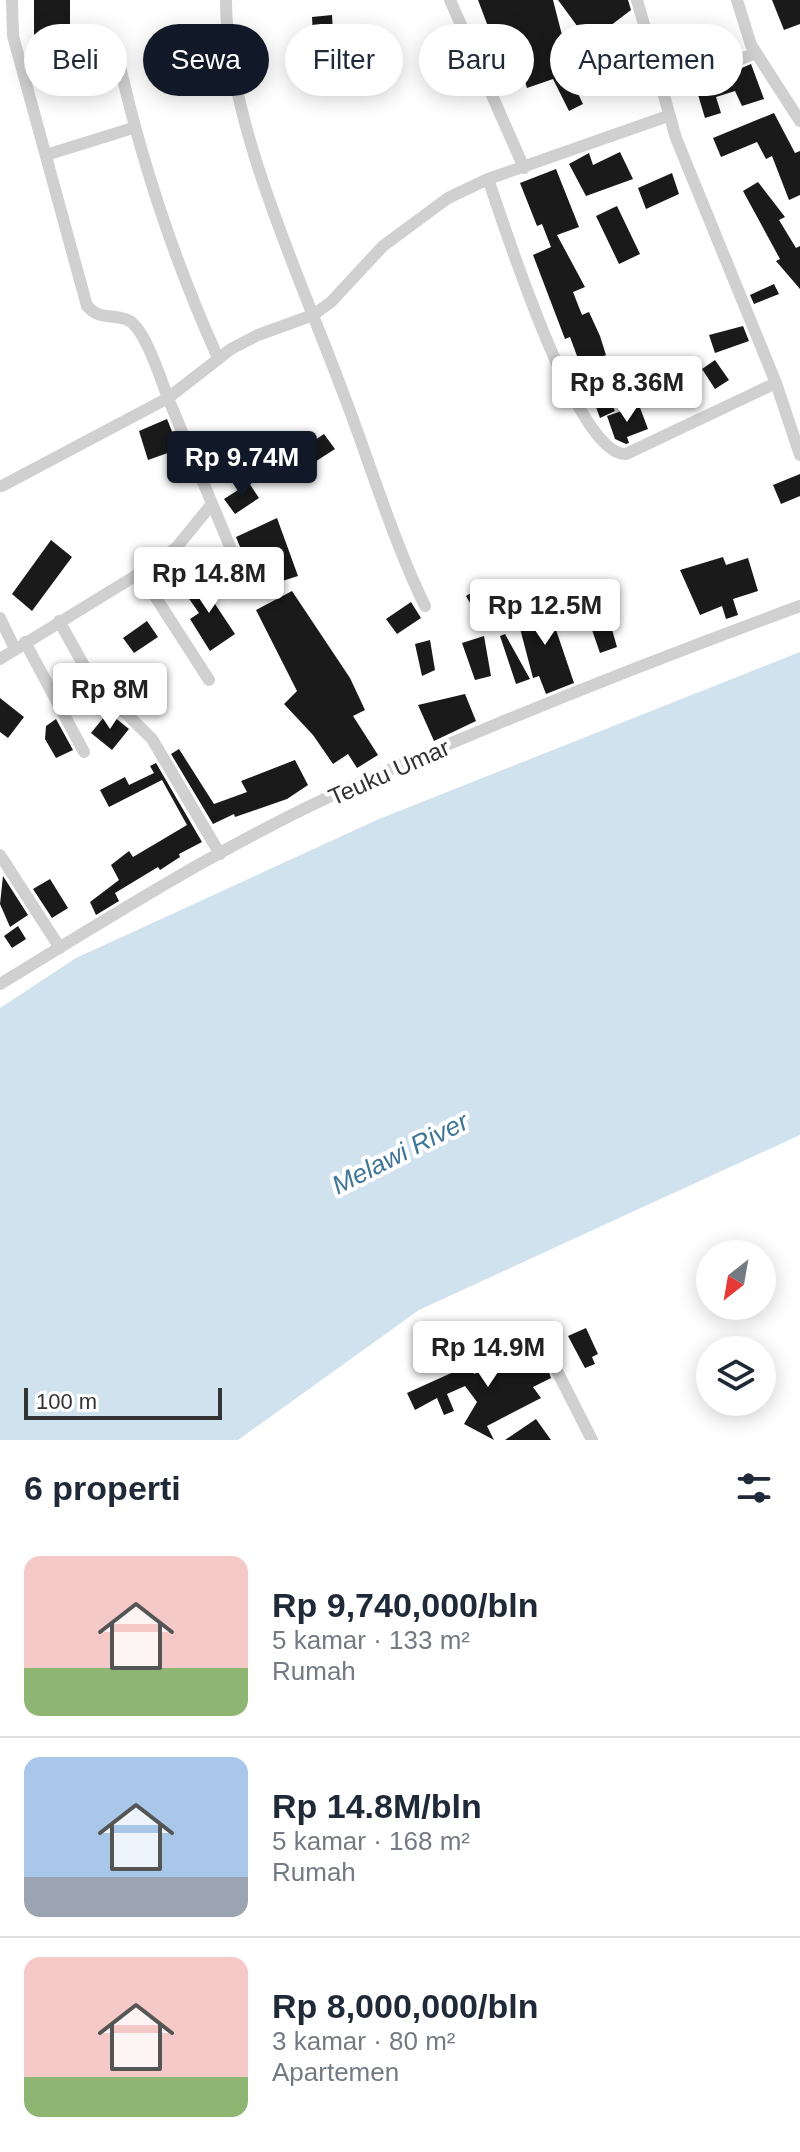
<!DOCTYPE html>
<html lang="id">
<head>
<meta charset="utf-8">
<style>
  body { margin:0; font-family:Helvetica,sans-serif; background:#f2f2f3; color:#1f2937; height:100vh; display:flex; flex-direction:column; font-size:30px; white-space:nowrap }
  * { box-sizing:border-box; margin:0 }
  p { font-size:26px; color:#747a83 }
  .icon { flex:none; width:44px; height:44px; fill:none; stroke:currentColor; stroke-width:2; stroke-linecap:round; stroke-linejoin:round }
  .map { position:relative; height:1440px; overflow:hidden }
  .details { display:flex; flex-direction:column; background:#fff; flex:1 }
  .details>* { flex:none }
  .hud { position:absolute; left:24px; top:24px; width:752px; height:72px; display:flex; gap:16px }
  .needle { width:52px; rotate:211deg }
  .fabs { position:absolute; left:696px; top:1240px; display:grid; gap:16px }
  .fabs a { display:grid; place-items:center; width:80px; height:80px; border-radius:50%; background:#fff; box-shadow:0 4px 20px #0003; font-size:40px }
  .scale { position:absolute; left:24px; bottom:20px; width:198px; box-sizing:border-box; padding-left:8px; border:4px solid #333; border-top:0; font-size:22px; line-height:28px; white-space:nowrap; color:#333; -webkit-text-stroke:6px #fff; paint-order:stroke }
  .price { position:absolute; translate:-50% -68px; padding:0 18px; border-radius:8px; background:#fff; color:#222; font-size:26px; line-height:52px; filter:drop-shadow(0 2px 4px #0008) }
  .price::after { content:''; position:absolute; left:50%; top:48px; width:24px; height:18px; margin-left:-12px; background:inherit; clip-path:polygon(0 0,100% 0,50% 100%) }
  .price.active { background:#111827; color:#fff }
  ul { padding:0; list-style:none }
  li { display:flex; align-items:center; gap:24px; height:200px; padding:0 24px }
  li+li { border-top:2px solid #e0e1e3 }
  li span { display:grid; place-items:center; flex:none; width:224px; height:160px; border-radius:16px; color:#555 }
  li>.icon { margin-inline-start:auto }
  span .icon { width:96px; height:96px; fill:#fffc; stroke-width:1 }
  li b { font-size:34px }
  h2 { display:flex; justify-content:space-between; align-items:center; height:96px; padding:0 24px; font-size:34px }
  .tag { padding:0 28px; border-radius:36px; background:#fff; box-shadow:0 4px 20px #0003; font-size:28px; line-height:72px }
  .tag.active { background:#111827; color:#fff }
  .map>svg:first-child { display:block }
</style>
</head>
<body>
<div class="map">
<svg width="800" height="1440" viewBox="0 0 800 1440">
  <rect width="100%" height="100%" fill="#fff"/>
  <path fill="#cfe2ee" d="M800 652V1135L419 1310 238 1440H0V1008L76 958 379 819Z"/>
  <path fill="#1a1a1a" d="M34 0H70V35L91 29 96 48 105 40 111 66 86 72 76 46 34 45Z
    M478 0H553L563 39 559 40 571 67 566 69 583 104 569 111 553 79 527 88 518 58 510 60 502 33 492 37Z
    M558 0H628L631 10 589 42Z
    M772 0H800V24L784 30Z
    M332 15 333 33 313 35 312 17Z
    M682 39 685 50 672 53 669 43Z
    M751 64 764 99 742 106 735 91 716 97 721 113 705 118 696 88Z
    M774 113 795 153 800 151V195L789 200 772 156 766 159 757 142 721 157 713 138Z
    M620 152 633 179 586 196 569 164 589 153 593 165Z
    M556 169 579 227 557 235 585 287 573 292 582 315 589 312 600 336 606 355 602 357 614 387 605 390 615 411 600 418 570 337 565 339 533 255 551 247 542 224 537 226 520 183Z
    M672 173 679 194 646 209 638 188Z
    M758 182 785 217 779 220 796 248 800 246V289L776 261 780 259 743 191Z
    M617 206 640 254 619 264 596 216Z
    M774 284 779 294 754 304 750 295Z
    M743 326 749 341 715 353 709 335Z
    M715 360 729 380 715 389 702 369Z
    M639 405 648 429 627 437 629 443 626 444 615 439 607 416Z
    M167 419 179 449 148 460 139 431Z
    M324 434 335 449 310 465 300 450Z
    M800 474V496L781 504 773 485Z
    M249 483 259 498 235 514 224 499Z
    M277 518 298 576 257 589 236 537Z
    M51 540 72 557 32 611 12 594Z
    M723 557 726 565 748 558 758 591 733 599 738 615 726 619 722 606 700 615 680 570Z
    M209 577 220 592 211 598 235 634 210 651 190 619 199 613 185 593Z
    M479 588 494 614 481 622 466 596Z
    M292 591 350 678 365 710 353 716 378 755 357 768 348 754 333 764 313 735 284 704 297 691 256 610Z
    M550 596 555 610 550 612 574 683 546 694 539 676 533 678 517 617 533 613 530 603Z
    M603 598 617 647 600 653 583 604Z
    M411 602 421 618 397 634 386 619Z
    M147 621 158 637 134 653 123 638Z
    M505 634 530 679 516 684 500 636Z
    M484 636 491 676 475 680 462 643Z
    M430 640 435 670 422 676 415 644Z
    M465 694 476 721 434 741 418 705Z
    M0 698 24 717 8 738 0 732Z
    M108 712 129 729 112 750 91 733Z
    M56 719 73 750 56 758 45 739 46 726Z
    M179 749 214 804 247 792 241 781 295 760 308 785 287 799 235 817 234 814 213 824 171 754Z
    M156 763 202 842 179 854 180 857 160 870 158 867 115 893 119 901 96 915 90 902 119 880 111 865 129 851 133 857 187 825 162 780 109 807 100 790 125 777 129 785 154 773 150 766Z
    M3 876 28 915 10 927 0 904Z
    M50 879 68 908 52 918 33 889Z
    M18 926 26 939 12 948 4 936Z
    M586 1328 598 1354 592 1357 595 1364 585 1368 568 1336Z
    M514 1346 525 1367 544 1357 551 1378 533 1387 541 1398 487 1426 494 1440 464 1424 477 1402 465 1386 447 1394 454 1411 444 1415 437 1398 415 1410 407 1393 469 1365 474 1374 496 1364 493 1357Z
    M536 1419 551 1440H505Z"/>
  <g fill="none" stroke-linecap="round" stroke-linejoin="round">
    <path stroke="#d0d0d0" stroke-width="12" d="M226 0C226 120 300 277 342 390 370 462 391 536 425 606
      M450 0 524 168
      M637 0 676 138 776 383 800 455
      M737 0 751 45 800 121
      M116 48C139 155 173 258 218 358
      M661 90 756 53
      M46 155 133 128
      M488 179C504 224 576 456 626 454L776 383
      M2 486 168 398C161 380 145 328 128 320 112 313 100 321 87 306L13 36 12 0
      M140 573 176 548 211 505
      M246 585 168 398 231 349 258 335 313 315 331 302 383 246 448 198 488 179 668 116
      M0 618 15 649
      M59 621 92 680 152 739 220 854
      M25 642 84 752
      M0 659 140 573 209 680
      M0 855 60 948
      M0 984C115 914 231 840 355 785 501 720 650 661 800 606
      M558 1373 592 1440"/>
  </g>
  <g text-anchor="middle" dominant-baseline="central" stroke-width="8" stroke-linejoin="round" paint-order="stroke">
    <g font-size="24" fill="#333" stroke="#fff">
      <text transform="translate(389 772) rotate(-24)">Teuku Umar</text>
    </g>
    <g font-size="26" font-style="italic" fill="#3f7597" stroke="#fff">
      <text transform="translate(400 1153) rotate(-27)">Melawi River</text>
    </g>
  </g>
</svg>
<div class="fabs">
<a><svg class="needle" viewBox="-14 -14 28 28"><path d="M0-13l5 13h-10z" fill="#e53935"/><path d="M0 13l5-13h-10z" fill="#747a83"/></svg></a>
<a><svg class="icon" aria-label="layers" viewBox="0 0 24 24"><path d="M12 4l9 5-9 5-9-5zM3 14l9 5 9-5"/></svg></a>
</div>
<div class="scale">100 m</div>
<b class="price" style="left:627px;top:424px">Rp 8.36M</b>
<b class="price active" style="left:242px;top:499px">Rp 9.74M</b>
<b class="price" style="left:209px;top:615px">Rp 14.8M</b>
<b class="price" style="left:545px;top:647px">Rp 12.5M</b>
<b class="price" style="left:110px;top:731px">Rp 8M</b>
<b class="price" style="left:488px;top:1389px">Rp 14.9M</b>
<div class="hud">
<a class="tag">Beli</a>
<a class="tag active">Sewa</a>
<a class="tag">Filter</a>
<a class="tag">Baru</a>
<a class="tag">Apartemen</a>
</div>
</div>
<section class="details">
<h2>6 properti<svg class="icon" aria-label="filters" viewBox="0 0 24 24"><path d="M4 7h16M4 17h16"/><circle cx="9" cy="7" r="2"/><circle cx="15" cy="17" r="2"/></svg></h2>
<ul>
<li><span style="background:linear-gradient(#f6c9c9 70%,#8fb573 0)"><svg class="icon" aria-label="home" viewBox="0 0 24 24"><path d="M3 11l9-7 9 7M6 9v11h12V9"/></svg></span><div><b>Rp 9,740,000/bln</b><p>5 kamar · 133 m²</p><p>Rumah</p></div></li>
<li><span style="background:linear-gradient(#a9c7e8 75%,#9aa5b1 0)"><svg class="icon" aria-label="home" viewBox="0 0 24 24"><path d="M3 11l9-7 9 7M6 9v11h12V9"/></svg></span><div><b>Rp 14.8M/bln</b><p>5 kamar · 168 m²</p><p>Rumah</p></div></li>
<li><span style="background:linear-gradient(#f6c9c9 75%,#8fb573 0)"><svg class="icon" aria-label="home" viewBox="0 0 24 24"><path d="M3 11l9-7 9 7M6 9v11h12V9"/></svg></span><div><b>Rp 8,000,000/bln</b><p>3 kamar · 80 m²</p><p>Apartemen</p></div></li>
</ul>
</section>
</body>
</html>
